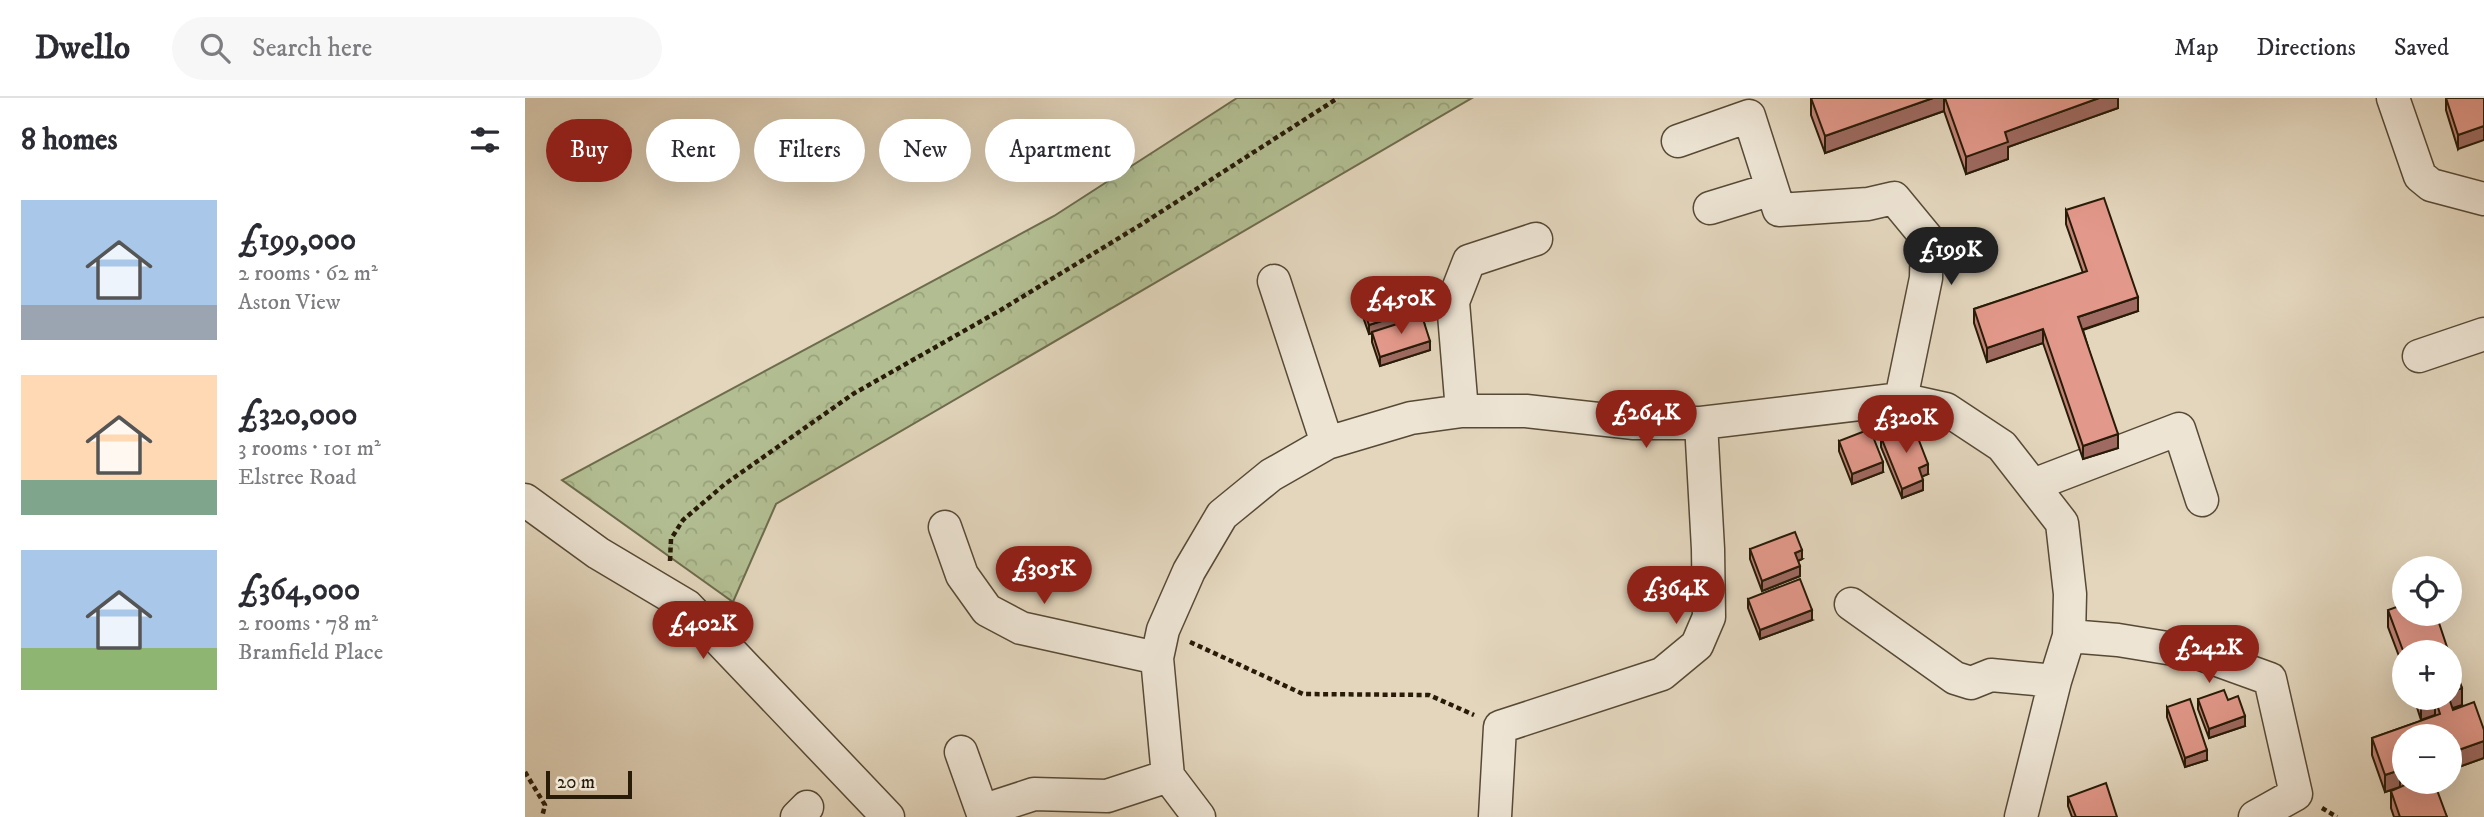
<!DOCTYPE html>
<html lang="en">
<head>
<meta charset="utf-8">
<style>
  body { margin:0; font-family:"IM FELL DW Pica",serif; background:#f7f7f7; color:#2b2b33; height:100vh; display:flex; flex-direction:column; font-size:26px; white-space:nowrap }
  * { box-sizing:border-box; margin:0 }
  p { font-size:23px; color:#7c7c81 }
  .icon { flex:none; width:38px; height:38px; fill:none; stroke:currentColor; stroke-width:2; stroke-linecap:round; stroke-linejoin:round }
  .map { position:relative; flex:1; overflow:hidden }
  .side { display:flex; flex-direction:column; background:#fff; width:525px }
  .side>* { flex:none }
  .banner { position:absolute; left:21px; top:21px; width:665px; height:63px; display:flex; gap:14px }
  .tools { position:absolute; left:1867px; top:458px; display:grid; gap:14px }
  .tools a { display:grid; place-items:center; width:70px; height:70px; border-radius:50%; background:#fff; box-shadow:0 7px 28px #0002; font-size:35px }
  .scale { position:absolute; left:21px; bottom:18px; width:86px; box-sizing:border-box; padding-left:7px; border:4px solid #281b08; border-top:0; font-size:19px; line-height:24px; white-space:nowrap; color:#281b08; -webkit-text-stroke:5px #ede4d4; paint-order:stroke }
  .price { position:absolute; translate:-50% -60px; padding:0 16px; border-radius:24px; background:#8f2418; color:#fff; font-size:23px; line-height:46px; filter:drop-shadow(0 2px 4px #0008) }
  .price::after { content:''; position:absolute; left:50%; top:42px; width:21px; height:16px; margin-left:-10px; background:inherit; clip-path:polygon(0 0,100% 0,50% 100%) }
  .price.selected { background:#222; color:#fff }
  ul { padding:0; list-style:none }
  li { display:flex; align-items:center; gap:21px; height:175px; padding:0 21px }
  li span { display:grid; place-items:center; flex:none; width:196px; height:140px; border-radius:0px; color:#555 }
  li>.icon { margin-inline-start:auto }
  span .icon { width:84px; height:84px; fill:#fffc; stroke-width:1 }
  li b { font-size:30px }
  h2 { display:flex; justify-content:space-between; align-items:center; height:84px; padding:0 21px; font-size:30px }
  .tag { padding:0 24px; border-radius:32px; background:#fff; box-shadow:0 7px 28px #0002; font-size:24px; line-height:63px }
  .tag.selected { background:#8f2418; color:#fff }
  header { display:flex; align-items:center; gap:42px; box-sizing:border-box; height:98px; padding:0 35px; background:#fff; border-bottom:2px solid #e1e1e2 }
  header strong { font-size:33px }
  nav { display:flex; gap:38px; margin-inline-start:auto; font-size:24px }
  .search { width:490px; height:63px; background:#f7f7f7; display:flex; align-items:center; gap:18px; box-sizing:border-box; padding:0 24px; border-radius:38px; color:#7c7c81; font-size:26px }
  main { display:flex; flex:1; min-height:0 }
  .map>svg:first-child { display:block }
</style>
</head>
<body>
<header>
<strong>Dwello</strong>
<div class="search"><svg class="icon" aria-label="search" viewBox="0 0 24 24"><circle cx="10" cy="10" r="6"/><path d="M15 15l6 6"/></svg>Search here</div>
<nav><a>Map</a><a>Directions</a><a>Saved</a></nav>
</header>
<main>
<section class="side">
<h2>8 homes<svg class="icon" aria-label="filters" viewBox="0 0 24 24"><path d="M4 7h16M4 17h16"/><circle cx="9" cy="7" r="2"/><circle cx="15" cy="17" r="2"/></svg></h2>
<ul>
<li><span style="background:linear-gradient(#a9c7e8 75%,#9aa5b1 0)"><svg class="icon" aria-label="home" viewBox="0 0 24 24"><path d="M3 11l9-7 9 7M6 9v11h12V9"/></svg></span><div><b>£199,000</b><p>2 rooms · 62 m²</p><p>Aston View</p></div></li>
<li><span style="background:linear-gradient(#ffd9b3 75%,#7fa58c 0)"><svg class="icon" aria-label="home" viewBox="0 0 24 24"><path d="M3 11l9-7 9 7M6 9v11h12V9"/></svg></span><div><b>£320,000</b><p>3 rooms · 101 m²</p><p>Elstree Road</p></div></li>
<li><span style="background:linear-gradient(#a9c7e8 70%,#8fb573 0)"><svg class="icon" aria-label="home" viewBox="0 0 24 24"><path d="M3 11l9-7 9 7M6 9v11h12V9"/></svg></span><div><b>£364,000</b><p>2 rooms · 78 m²</p><p>Bramfield Place</p></div></li>
</ul>
</section>
<div class="map">
<svg width="1959" height="719" viewBox="0 0 1959 719">
  <defs>
    <pattern id="forest-crowns" width="20" height="18" patternUnits="userSpaceOnUse" patternTransform="scale(1.75)"><rect width="20" height="18" fill="#b2be92"/><path d="M2 6a3 3 0 1 1 6 0M12 15a3 3 0 1 1 6 0" fill="none" stroke="#99a37c"/></pattern>
  </defs>
  <rect width="100%" height="100%" fill="#e3d6bd"/>
  <filter id="stains"><feTurbulence type="fractalNoise" baseFrequency=".00286" numOctaves="4"/><feColorMatrix values="0 0 0 0 .2 0 0 0 0 .09 0 0 0 0 .02 0 0 0 .5 -.17"/></filter>
  <radialGradient id="worn" r=".72"><stop offset=".6" stop-color="#630" stop-opacity="0"/><stop offset="1" stop-color="#630" stop-opacity=".3"/></radialGradient>
  <path fill="url(#forest-crowns)" stroke="#6d6c4d" stroke-width="2" d="M712 0H947L251 406 208 504 37 382 529 118Z"/>
  <g fill="none" stroke-linecap="round" stroke-linejoin="round">
    <g stroke="#574a35" stroke-width="35">
      <path id="minor" d="M1868 0 1895 78 1906 87 1959 101
        M1153 43 1224 18 1254 112 1343 106 1369 100 1402 140 1401 180 1376 301
        M1185 110 1247 91
        M749 183 802 345
        M1894 258 1959 236
        M937 313 928 204 944 163 1011 141
        M1508 387 1654 331 1677 402
        M0 402 73 455 162 508 363 719
        M420 429 437 477 462 512 496 530 632 560
        M1326 506 1430 580 1446 585 1466 577 1530 583
        M1544 538 1593 542 1673 555 1745 581 1771 696 1730 719
        M436 654 457 713 509 696 582 698 643 678
        M272 719 282 709
        M674 719 643 678 632 560 638 532 664 473 697 417 746 377 802 345 886 320 937 313H1001L1109 325H1176L1376 301 1421 311 1477 348 1537 425 1545 496 1544 538 1530 583 1496 719
        M970 719 975 629 1137 576 1172 547 1184 519 1183 451 1176 325"/>
    </g>
    <path stroke="#281b08" stroke-width="4.5" stroke-dasharray="5 3.5" stroke-linecap="butt" d="M145 463 146 441 158 422 200 386 328 296 474 213 617 126 813 0
      M665 544 778 596 904 597 949 617
      M0 674 20 707 17 719
      M1797 710 1812 719"/>
    <use href="#minor" stroke="#ede4d4" stroke-width="32"/>
  </g>
  <path fill="#c28377" stroke="#281b08" stroke-width="2" d="M1286 0H1593V10L1483 49V61L1441 76 1419 13 1300 55 1286 17Z
    M1921 0H1959L1933 51 1921 12Z
    M1541 112 1613 213 1558 232 1593 350 1558 361 1518 245 1462 264 1449 225V211L1558 175 1541 126Z
    M846 195 904 218 898 220 905 252 855 268 847 244V235L844 236 837 216V206L846 204Z
    M1356 339 1403 376 1397 378 1398 392 1377 400 1356 349Z
    M1314 343 1358 374 1327 386 1314 353Z
    M1225 451 1277 461 1273 463 1275 478 1237 493 1225 461Z
    M1223 501 1287 522 1235 541 1223 510Z
    M1863 512 1880 555V574L1863 529Z
    M1889 600H1925L1937 607 1927 611 1959 632V660L1925 672V639H1880L1922 719H1869L1866 710V693L1875 689 1860 694 1847 657V640L1910 618V617L1896 622Z
    M1673 601 1703 602 1720 628 1684 640 1673 611Z
    M1642 609 1682 662 1660 669 1642 619Z
    M1543 699 1592 719H1547L1543 708Z"/>
  <path fill="#9e6a61" stroke="#281b08" stroke-width="2" d="M1408 0H1419V13L1300 55V38Z
    M1574 0H1593V10L1483 49V61L1441 76V59L1480 34Z
    M1959 28V42L1933 51V37Z
    M1613 199V213L1553 233V219Z
    M904 208V218L844 236V227Z
    M1518 231V245L1462 264V250Z
    M905 243V252L855 268V259Z
    M1593 336V350L1558 361V348Z
    M1358 364V374L1327 386V376Z
    M1403 366V376L1394 380V370Z
    M1398 382V392L1377 400V391Z
    M1277 452V461L1270 464V455Z
    M1275 468V478L1237 493V483Z
    M1287 512V522L1235 541V532Z
    M1937 590V607L1922 612V600H1925V594Z
    M1910 600V617L1896 622V605Z
    M1720 618V628L1684 640V631Z
    M1959 643V660L1925 672V655Z
    M1682 652V662L1660 669V660Z
    M1875 672V689L1860 694V677Z"/>
  <path fill="#e2988a" stroke="#281b08" stroke-width="2" d="M1286 0H1408L1300 38Z
    M1420 0H1574L1480 34 1483 44 1441 59Z
    M1921 0H1959V28L1933 37Z
    M1579 100 1613 199 1553 219 1593 336 1558 348 1518 231 1462 250 1449 211 1562 173 1541 112Z
    M895 180 904 208 844 227 837 206 848 203 846 195Z
    M897 218 905 243 855 259 847 234Z
    M1388 327 1403 366 1394 370 1398 382 1377 391 1356 339Z
    M1345 331 1358 364 1327 376 1314 343Z
    M1270 434 1277 452 1270 455 1275 468 1237 483 1225 451Z
    M1275 481 1287 512 1235 532 1223 501Z
    M1880 506V516H1911L1924 555H1880V558L1863 512Z
    M1925 557 1937 590 1925 594Z
    M1699 592 1703 602 1713 598 1720 618 1684 631 1673 601Z
    M1895 600H1924L1928 612 1949 604 1959 632V643L1925 655V639H1880V684H1909L1922 719H1875L1866 693 1880 687 1875 672 1860 677 1847 640 1915 616 1910 600 1896 605Z
    M1665 601 1682 652 1660 660 1642 609Z
    M1581 685 1592 719H1551L1543 699Z"/>
  <rect width="100%" height="100%" filter="url(#stains)"/>
  <rect width="100%" height="100%" fill="url(#worn)"/>
</svg>
<div class="tools">
<a><svg class="icon" aria-label="locate" viewBox="0 0 24 24"><circle cx="12" cy="12" r="6"/><path d="M12 2v4M12 18v4M2 12h4M18 12h4"/></svg></a>
<a>+</a>
<a>−</a>
</div>
<div class="scale">20 m</div>
<b class="price selected" style="left:1426px;top:189px">£199K</b>
<b class="price" style="left:876px;top:238px">£450K</b>
<b class="price" style="left:1121px;top:352px">£264K</b>
<b class="price" style="left:1381px;top:357px">£320K</b>
<b class="price" style="left:519px;top:508px">£305K</b>
<b class="price" style="left:1151px;top:528px">£364K</b>
<b class="price" style="left:178px;top:563px">£402K</b>
<b class="price" style="left:1684px;top:587px">£242K</b>
<div class="banner">
<a class="tag selected">Buy</a>
<a class="tag">Rent</a>
<a class="tag">Filters</a>
<a class="tag">New</a>
<a class="tag">Apartment</a>
</div>
</div>
</main>
</body>
</html>
